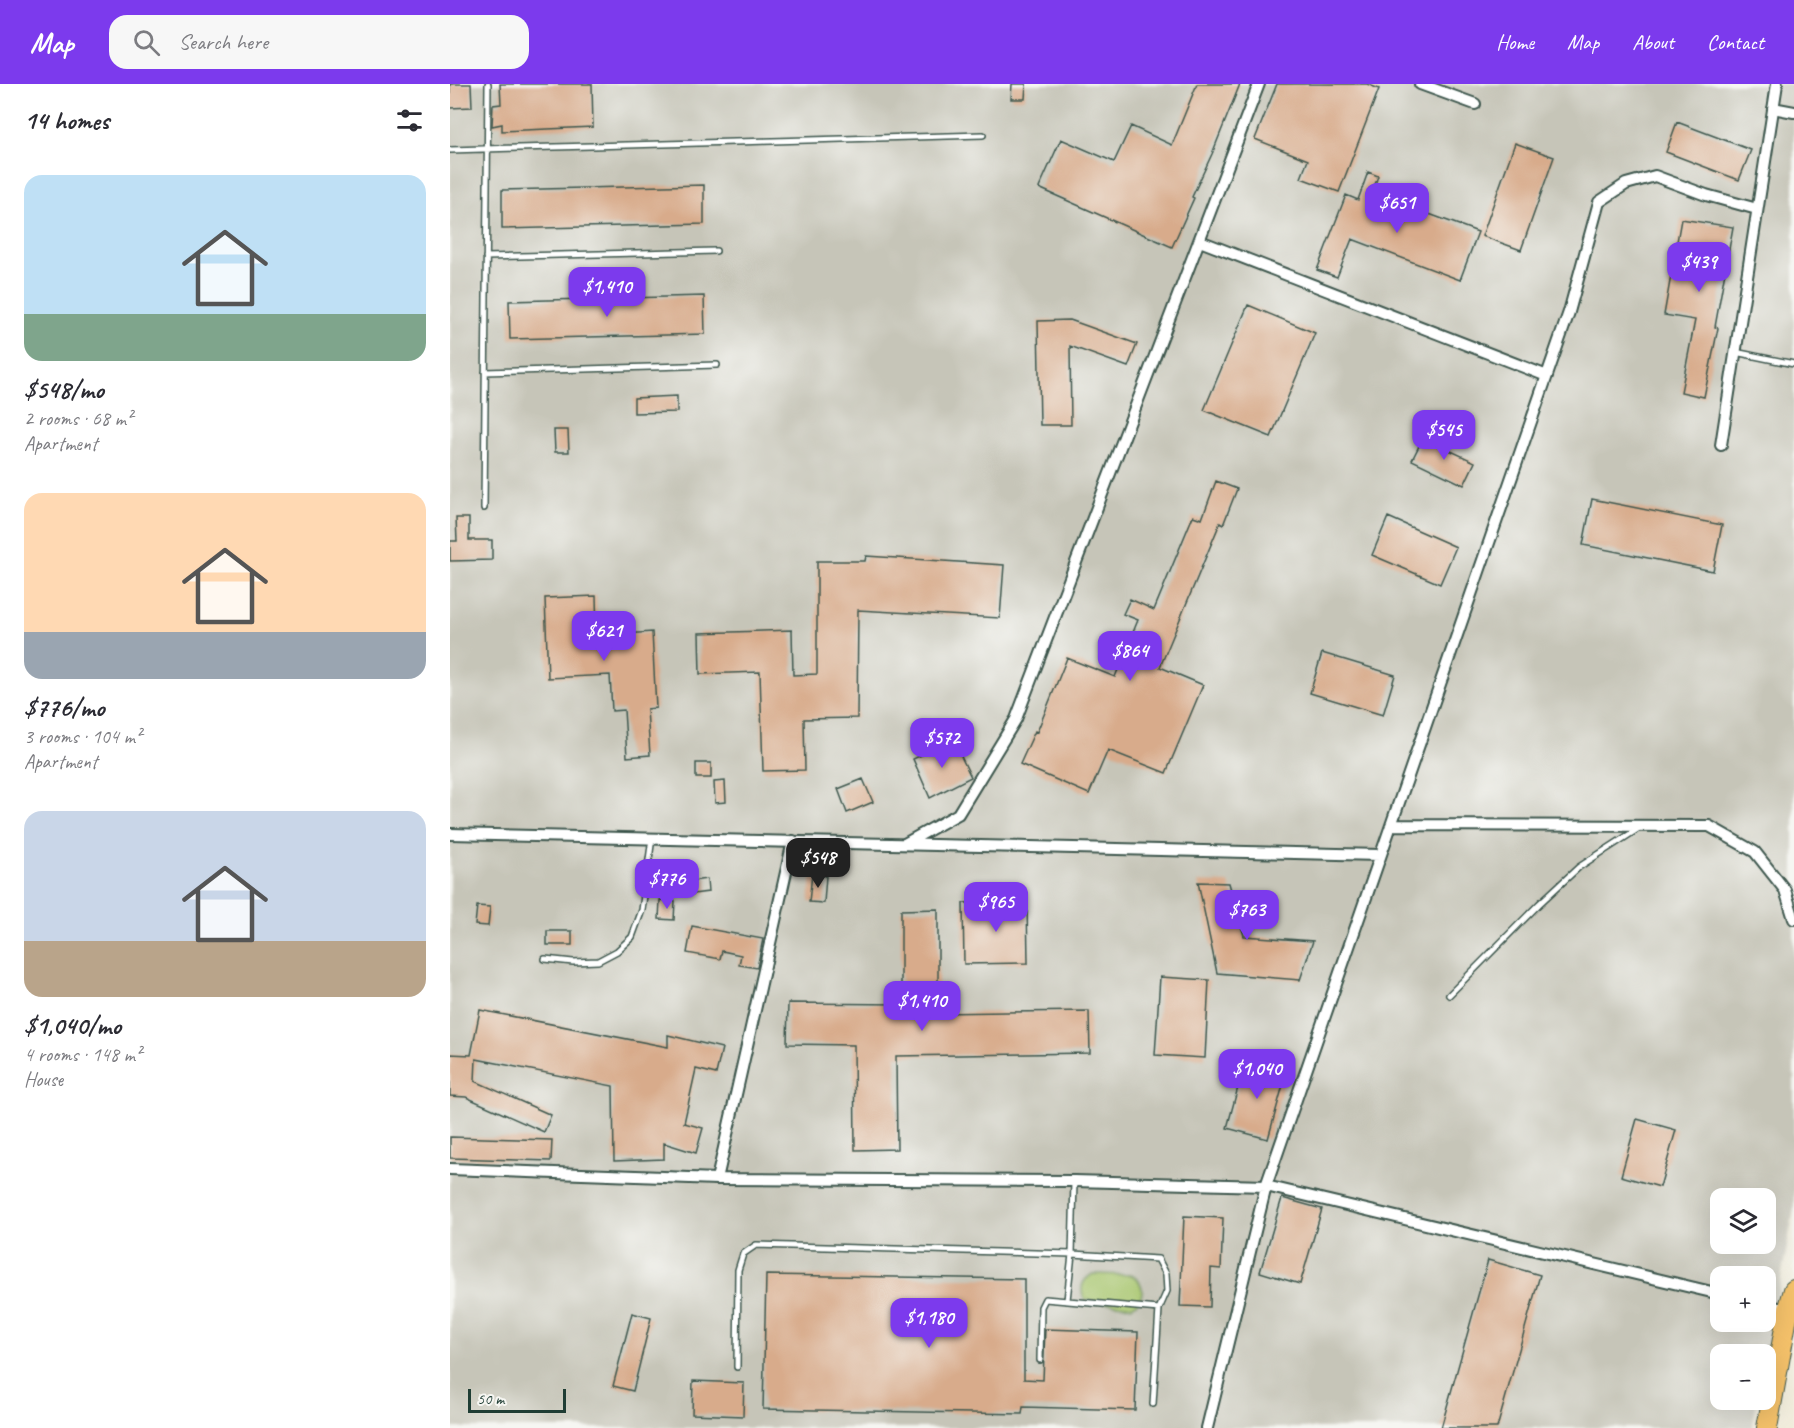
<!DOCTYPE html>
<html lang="en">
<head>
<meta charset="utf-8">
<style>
  body { margin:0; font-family:Caveat,sans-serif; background:#f7f7f7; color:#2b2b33; height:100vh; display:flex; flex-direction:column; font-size:22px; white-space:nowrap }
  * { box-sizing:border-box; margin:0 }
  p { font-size:20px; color:#7c7c81 }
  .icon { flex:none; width:33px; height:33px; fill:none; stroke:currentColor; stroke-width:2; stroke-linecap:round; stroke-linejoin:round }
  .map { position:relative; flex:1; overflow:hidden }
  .details { display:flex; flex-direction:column; background:#fff; width:450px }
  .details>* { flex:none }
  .tools { position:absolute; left:1260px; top:1104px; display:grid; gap:12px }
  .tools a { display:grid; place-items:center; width:66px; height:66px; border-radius:12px; background:#fff; box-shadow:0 6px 24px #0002; font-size:30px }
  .scale { position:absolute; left:18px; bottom:15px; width:98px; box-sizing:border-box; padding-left:6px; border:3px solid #1f3d34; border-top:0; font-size:16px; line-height:21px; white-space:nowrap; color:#1f3d34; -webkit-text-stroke:4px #f6f6f2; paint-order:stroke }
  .price { position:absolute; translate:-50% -51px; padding:0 14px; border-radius:12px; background:#7c3aed; color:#fff; font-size:20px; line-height:39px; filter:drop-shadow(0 2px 3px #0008) }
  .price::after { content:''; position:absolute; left:50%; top:36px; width:18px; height:14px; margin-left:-9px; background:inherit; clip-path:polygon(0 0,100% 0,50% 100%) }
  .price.on { background:#222; color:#fff }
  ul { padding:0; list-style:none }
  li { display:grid; align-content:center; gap:12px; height:318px; padding:0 24px }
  li span { display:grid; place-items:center; height:186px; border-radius:18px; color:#555 }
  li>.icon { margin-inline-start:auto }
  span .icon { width:108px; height:108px; fill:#fffc; stroke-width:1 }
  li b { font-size:26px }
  h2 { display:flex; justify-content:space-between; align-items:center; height:72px; padding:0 24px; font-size:26px }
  header { display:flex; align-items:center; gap:36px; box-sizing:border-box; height:84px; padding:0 30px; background:#7c3aed; color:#fff }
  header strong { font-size:28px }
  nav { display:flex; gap:33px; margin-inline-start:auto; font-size:21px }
  .search { width:420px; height:54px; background:#f7f7f7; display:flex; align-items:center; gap:15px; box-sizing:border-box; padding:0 21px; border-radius:18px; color:#7c7c81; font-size:22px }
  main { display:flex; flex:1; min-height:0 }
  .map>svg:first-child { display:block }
</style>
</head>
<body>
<header>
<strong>Map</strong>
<div class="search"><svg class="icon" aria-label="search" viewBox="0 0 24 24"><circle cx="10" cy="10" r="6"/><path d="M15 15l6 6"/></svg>Search here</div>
<nav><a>Home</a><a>Map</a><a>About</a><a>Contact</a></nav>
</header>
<main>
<section class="details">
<h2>14 homes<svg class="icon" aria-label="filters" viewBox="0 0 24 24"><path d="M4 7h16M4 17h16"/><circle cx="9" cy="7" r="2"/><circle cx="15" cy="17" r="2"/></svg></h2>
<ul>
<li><span style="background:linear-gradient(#bfe0f5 75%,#7fa58c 0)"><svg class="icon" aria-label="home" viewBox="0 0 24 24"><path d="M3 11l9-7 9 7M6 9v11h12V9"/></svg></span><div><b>$548/mo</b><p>2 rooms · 68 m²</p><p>Apartment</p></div></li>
<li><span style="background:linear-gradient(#ffd9b3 75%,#9aa5b1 0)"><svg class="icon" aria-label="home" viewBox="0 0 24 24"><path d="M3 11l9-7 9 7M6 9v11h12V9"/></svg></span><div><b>$776/mo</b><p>3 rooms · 104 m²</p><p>Apartment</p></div></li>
<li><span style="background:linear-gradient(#c9d6e8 70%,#b9a48a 0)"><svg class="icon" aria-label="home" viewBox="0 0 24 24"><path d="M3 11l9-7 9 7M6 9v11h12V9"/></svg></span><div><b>$1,040/mo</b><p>4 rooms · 148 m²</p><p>House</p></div></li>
</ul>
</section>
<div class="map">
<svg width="1344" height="1344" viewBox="0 0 1344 1344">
  <rect width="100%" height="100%" fill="#f6f6f2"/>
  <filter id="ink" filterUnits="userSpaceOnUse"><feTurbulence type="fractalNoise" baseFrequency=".0167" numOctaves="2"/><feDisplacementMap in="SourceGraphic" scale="12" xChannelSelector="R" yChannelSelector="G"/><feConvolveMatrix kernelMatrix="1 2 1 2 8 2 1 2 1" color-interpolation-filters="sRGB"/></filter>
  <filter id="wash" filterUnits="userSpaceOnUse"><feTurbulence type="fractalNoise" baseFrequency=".008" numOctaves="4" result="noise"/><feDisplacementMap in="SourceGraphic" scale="24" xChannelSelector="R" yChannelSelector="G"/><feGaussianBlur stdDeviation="1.35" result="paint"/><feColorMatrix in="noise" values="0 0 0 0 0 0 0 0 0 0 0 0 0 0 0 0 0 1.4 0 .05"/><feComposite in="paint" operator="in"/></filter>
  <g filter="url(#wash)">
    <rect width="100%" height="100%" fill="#f1ecda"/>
    <path fill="#c6c5b8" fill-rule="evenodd" d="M0 0H1344V1125L1316 1274V1270H1270V1316H1307L1302 1344H0ZM1270 1114H1316V1160H1270ZM1270 1192H1316V1238H1270Z"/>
    <path fill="#a8c66e" stroke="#648251" stroke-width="1.5" d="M643 1190 682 1191C695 1199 696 1214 682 1222L635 1216C629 1205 632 1196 643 1190Z"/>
    <g id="blocks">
      <path fill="#d8ab8b" d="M0 0H21L22 23 0 24Z
        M50 0H142L143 43 52 47V40L42 42 43 21 51 20Z
        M562 0H576L575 15H561Z
        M747 0H790L762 70 742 113 744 114 722 163 589 104 611 55 664 78 681 42 722 61Z
        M827 0H917L929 5 889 108 851 94 858 76 805 55Z
        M1227 38 1301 66 1289 96 1216 68Z
        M1065 59 1104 73 1071 166 1032 152Z
        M918 88 928 92 922 109 1028 148 1010 196 902 155 887 193 867 186 896 111 908 116Z
        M254 101V140L52 145V106Z
        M1231 135 1283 143 1265 243 1268 244 1254 313 1231 308 1245 236 1214 231Z
        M254 212 255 250 60 255 59 217Z
        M798 221 865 249 821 353 754 326Z
        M620 236 687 260 678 283 620 262 621 341H590L588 237Z
        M227 312V328L184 329V314Z
        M104 346H118L119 368H105Z
        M973 354 1025 378 1014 401 962 376Z
        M766 397 787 405 773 441 770 439 710 583 753 601 716 689 658 666 639 710 570 680 585 647 587 648 617 574 665 593 688 536 673 530 680 515 704 526 743 432 752 435Z
        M1142 415 1272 441 1263 487 1133 461Z
        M938 433 1006 463 990 500 922 471Z
        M6 434H19V456H42V476L0 477V457H7Z
        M416 472 554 481 550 534 408 526 407 634 354 635 355 686 313 687 310 588 250 590 249 549 342 546 343 591 367 590V477H415Z
        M146 512 147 552 202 548 206 624 197 625 200 671 177 673 174 626 162 627 160 591 98 594 95 514Z
        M872 569 945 591 933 631 860 609Z
        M503 656 521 693 480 714 463 675Z
        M246 679H261V694H246Z
        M413 695 423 718 397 729 388 705Z
        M275 697 276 718 265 719 264 698Z
        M362 790 376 792 374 819 359 818Z
        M257 795 258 808 228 812 226 799Z
        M748 798 779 799 794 852 863 857 850 896 767 889Z
        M210 816 225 817 224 836 209 835Z
        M577 817 578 879 514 880 513 819Z
        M27 822 40 823 38 842 25 841Z
        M488 825V929L639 927 640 969 446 972 447 1065 405 1066 404 961 337 960 338 919 451 920V826Z
        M242 842 313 855 307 884 289 881 291 871 272 867 270 875 237 869Z
        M97 847H122V861H97Z
        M710 893 759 896 755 974 705 971Z
        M30 926 218 963V951L272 964 266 990 246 985 234 1039 253 1044 246 1069 214 1059V1075L164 1077 163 1002 26 975 25 997 101 1031 94 1048 16 1013 0 1012V970L21 971Z
        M794 981 838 983 818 1055 777 1044Z
        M1187 1035 1226 1046 1210 1103 1171 1092Z
        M0 1053 102 1056 101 1077 0 1074Z
        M832 1114 872 1125 850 1200 810 1188Z
        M734 1132 773 1134 771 1185 761 1184 760 1223 730 1222Z
        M1038 1176 1090 1191 1047 1344H991Z
        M316 1191 574 1195V1295L593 1296 595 1245 688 1248 685 1326 573 1323 572 1330 313 1325Z
        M182 1229 201 1234 183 1307 163 1302Z
        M243 1297 294 1299 293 1332 242 1330Z"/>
    </g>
  </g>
  <g filter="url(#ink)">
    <use href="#blocks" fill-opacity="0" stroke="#3e574d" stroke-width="1.5"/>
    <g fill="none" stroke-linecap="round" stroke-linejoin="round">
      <g stroke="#3e574d" stroke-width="8">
        <path id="lane" d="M0 66 533 51
          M36 173 266 167
          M1285 268 1344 280
          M35 288 267 281
          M34 424 38 0
          M95 875 123 878 148 877 167 867 182 853 192 826 202 754
          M999 911 1089 820 1129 783 1191 743
          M617 1216 622 1170 624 1098
          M590 1276 591 1223 595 1215 709 1225
          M287 1283 288 1186 293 1170 306 1161 622 1170 708 1175 716 1190 717 1207 709 1225 703 1320"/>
      </g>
      <g stroke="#3e574d" stroke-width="14">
        <path id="street" d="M970 0 1025 20
          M1323 24 1344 28
          M750 157 1097 292
          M1271 361 1327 0
          M941 741 1259 742 1305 768 1335 806 1344 835
          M0 750 930 771
          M456 759 508 730 566 635 809 0
          M0 1085 267 1095 624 1097 816 1102 1270 1210
          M267 1095 343 757
          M1316 1221 1342 1227
          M757 1344 816 1102 1119 228 1149 118 1176 100 1205 92 1256 111 1307 125"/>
      </g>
      <g stroke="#3e574d" stroke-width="22">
        <path id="highway" d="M1317 1344 1338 1227 1344 1206"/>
      </g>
      <use href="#lane" stroke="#fff" stroke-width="5"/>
      <use href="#street" stroke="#fff" stroke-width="10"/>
      <use href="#highway" stroke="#f4c16a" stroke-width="20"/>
    </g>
  </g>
</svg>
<div class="tools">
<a><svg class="icon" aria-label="layers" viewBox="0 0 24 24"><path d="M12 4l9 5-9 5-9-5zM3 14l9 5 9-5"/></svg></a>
<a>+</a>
<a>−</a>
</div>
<div class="scale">50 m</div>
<b class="price" style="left:947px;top:150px">$651</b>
<b class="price" style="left:1249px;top:209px">$439</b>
<b class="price" style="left:157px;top:234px">$1,410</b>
<b class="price" style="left:994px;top:377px">$545</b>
<b class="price" style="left:154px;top:578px">$621</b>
<b class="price" style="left:680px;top:598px">$864</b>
<b class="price" style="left:492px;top:685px">$572</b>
<b class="price on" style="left:368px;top:805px">$548</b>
<b class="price" style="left:217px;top:826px">$776</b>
<b class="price" style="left:546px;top:849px">$965</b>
<b class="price" style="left:797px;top:857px">$763</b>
<b class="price" style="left:472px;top:948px">$1,410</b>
<b class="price" style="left:807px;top:1016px">$1,040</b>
<b class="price" style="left:479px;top:1265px">$1,180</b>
</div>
</main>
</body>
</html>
